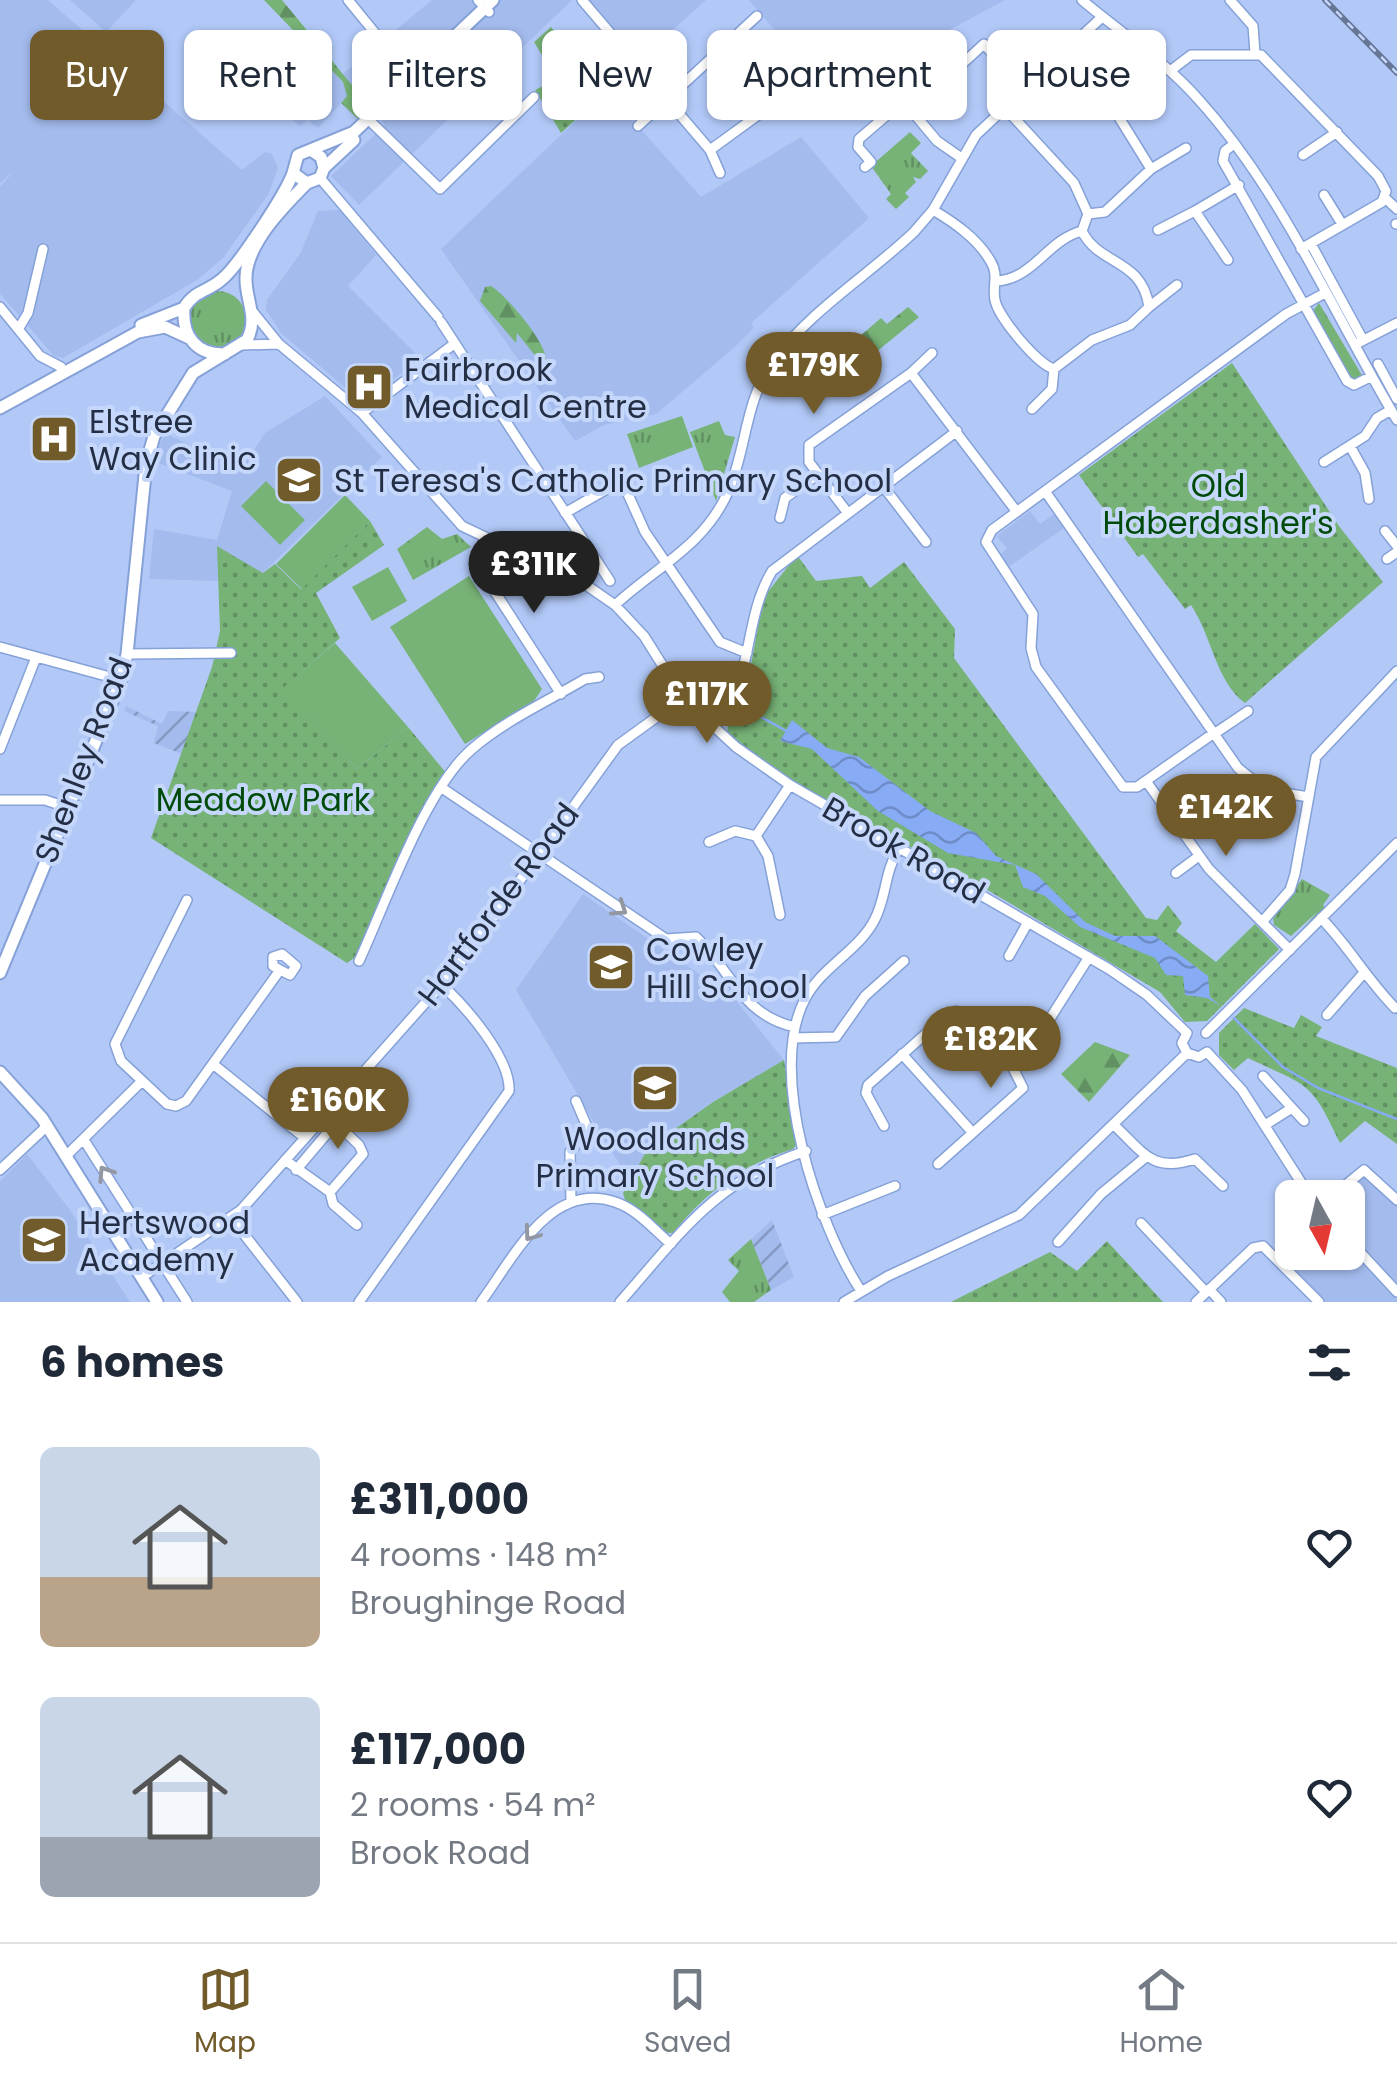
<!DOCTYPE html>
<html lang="en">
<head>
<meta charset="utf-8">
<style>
  body { margin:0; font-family:Poppins,sans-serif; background:#f6f6f7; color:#1f2937; height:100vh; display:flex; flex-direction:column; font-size:38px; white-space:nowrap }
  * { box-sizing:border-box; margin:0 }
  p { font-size:32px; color:#747a83 }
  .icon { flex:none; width:55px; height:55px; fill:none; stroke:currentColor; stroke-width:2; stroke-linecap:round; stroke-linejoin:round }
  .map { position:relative; height:1302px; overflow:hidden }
  .drawer { display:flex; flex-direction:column; background:#fff; flex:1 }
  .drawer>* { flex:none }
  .banner { position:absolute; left:30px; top:30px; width:1338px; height:90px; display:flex; gap:20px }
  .needle { width:65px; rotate:172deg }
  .buttons { position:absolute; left:1275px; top:1180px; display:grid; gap:20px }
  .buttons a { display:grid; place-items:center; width:90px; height:90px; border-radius:15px; background:#fff; box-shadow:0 2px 8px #0004; font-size:50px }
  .price { position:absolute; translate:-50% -85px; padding:0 22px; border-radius:35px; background:#725b2b; color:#fff; font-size:32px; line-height:65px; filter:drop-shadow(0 2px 5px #0008) }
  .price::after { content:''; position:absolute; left:50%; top:60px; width:30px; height:22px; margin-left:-15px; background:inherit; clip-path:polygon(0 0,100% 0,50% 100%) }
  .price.active { background:#222; color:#fff }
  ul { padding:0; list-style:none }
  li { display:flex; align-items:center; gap:30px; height:250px; padding:0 40px }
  li span { display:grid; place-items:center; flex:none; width:280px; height:200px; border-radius:15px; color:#555 }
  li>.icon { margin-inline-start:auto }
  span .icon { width:120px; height:120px; fill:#fffc; stroke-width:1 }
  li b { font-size:42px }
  h2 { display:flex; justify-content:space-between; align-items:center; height:120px; padding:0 40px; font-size:42px }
  .chip { padding:0 35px; border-radius:15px; background:#fff; box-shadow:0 2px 8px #0004; font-size:35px; line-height:90px }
  .chip.active { background:#725b2b; color:#fff }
  .menu { display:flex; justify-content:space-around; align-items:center; height:140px; border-top:2px solid #e0e1e3; background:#fff; font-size:28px; color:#747a83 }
  .menu a { display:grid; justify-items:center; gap:5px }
  .menu .active { color:#725b2b }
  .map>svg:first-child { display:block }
</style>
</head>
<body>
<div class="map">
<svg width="1397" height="1302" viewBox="0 0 1397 1302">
  <defs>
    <pattern id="industrial-furrows" width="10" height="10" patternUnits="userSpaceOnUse" patternTransform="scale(2.5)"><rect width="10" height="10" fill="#a3bbed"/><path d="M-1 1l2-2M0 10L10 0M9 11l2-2" fill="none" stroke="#8598c2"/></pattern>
    <pattern id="grass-tufts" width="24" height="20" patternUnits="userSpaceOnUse" patternTransform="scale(2.5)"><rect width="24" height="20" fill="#77b276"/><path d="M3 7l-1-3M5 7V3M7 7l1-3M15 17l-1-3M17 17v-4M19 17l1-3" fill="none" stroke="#619163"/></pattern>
    <pattern id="forest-firs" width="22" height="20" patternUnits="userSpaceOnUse" patternTransform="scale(2.5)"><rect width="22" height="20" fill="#77b276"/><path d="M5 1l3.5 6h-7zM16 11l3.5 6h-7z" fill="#619163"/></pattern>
    <pattern id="park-dots" width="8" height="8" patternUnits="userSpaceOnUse" patternTransform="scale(2.5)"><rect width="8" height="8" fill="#77b276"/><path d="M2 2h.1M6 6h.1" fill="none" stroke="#619163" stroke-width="1.8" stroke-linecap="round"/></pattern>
    <pattern id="water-waves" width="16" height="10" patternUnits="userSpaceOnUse" patternTransform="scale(2.5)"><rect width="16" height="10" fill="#87abf5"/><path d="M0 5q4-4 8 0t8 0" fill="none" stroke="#6e8cc8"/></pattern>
  </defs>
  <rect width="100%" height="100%" fill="#b2c9f8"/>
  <path fill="#a3bbed" d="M0 0H48L242 170 265 152 272 154 278 168 268 195 223 258 197 280 63 358 54 356 0 294V187L14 171 0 183Z
    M70 0H136L106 32Z
    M432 0H572L359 205 331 176 385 125 343 74Z
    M589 0H706L639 60Z
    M749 0H1005L938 36 838 104Z
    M324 60 347 88V97L318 128 308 120 300 126 291 119 294 111 287 103Z
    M607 91 701 197 801 137 869 218 751 323 754 328 736 346 656 414 604 425 575 441 441 249Z
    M340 210 376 255 348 286 421 359 362 402 282 334 266 310 267 300 301 252 318 211Z
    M325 396 382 457 263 573 217 548 220 581 149 579 154 529 217 540 232 491 153 461 165 433 241 469 265 433Z
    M1030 511 1040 524 1054 514 1064 528 1007 568 997 556 1007 549 997 536Z
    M583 894 734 998 784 1060 712 1102 648 1148 632 1176 626 1174 599 1131 516 990Z
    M27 1154 70 1210 130 1302H0V1181Z
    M1362 1174 1397 1204V1302H1323L1275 1251 1292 1235V1252H1348V1198L1334 1197Z"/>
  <path fill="url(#industrial-furrows)" d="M126 706 162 724 168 711 198 712 182 754 154 743 158 726 124 711Z
    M772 1220 794 1277 771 1290 751 1239Z"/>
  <path fill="url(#grass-tufts)" d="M910 132 921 143 911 153 928 171 920 179 913 177 916 182 905 193 909 197 896 209 886 199 891 194 871 166Z
    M190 319a28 28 0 1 1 56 0a28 28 0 1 1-56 0Z
    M1319 303 1363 377 1351 382 1312 312Z
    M682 416 693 447 639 468 627 434Z
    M719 421 725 435 735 437 716 501 690 432Z
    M427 527 442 539 457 534 471 547 413 580 397 549Z
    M1302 879 1330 895 1323 905 1326 908 1294 939 1317 912 1291 936 1274 925 1273 918Z
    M751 1239 771 1290 754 1302H730L722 1292 739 1271 728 1260Z"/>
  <path fill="url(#forest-firs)" d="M264 0H282L370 107 358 119 341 103 347 96 343 82Z
    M491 286C506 295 548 344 546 361L538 359 517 333 516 343 480 301 485 287Z
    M908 307 919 317 875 353 860 336 881 318 887 324Z
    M1095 1042 1130 1055 1089 1102 1061 1074Z"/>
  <path fill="url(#park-dots)" d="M551 27 607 91 561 133 535 90 557 79 534 42Z
    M1232 363 1339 526 1383 582 1245 703C1216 682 1211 634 1191 605L1185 609 1143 554 1138 557 1079 475Z
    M370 521 384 545 316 593 340 638 285 687 357 769 408 727 447 774 360 954 347 963 151 838 212 667 220 631 217 546 263 573 275 564 301 589Z
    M797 555 816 581 862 576 870 588 904 562 955 629 954 658 1146 918 1157 920 1168 905 1182 923 1176 931 1216 962 1255 924 1279 949 1207 1021 1185 1022 1160 992 962 875 791 782 727 734 728 725 749 676 763 598Z
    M1244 1008 1294 1028 1301 1015 1322 1027 1316 1036 1397 1068V1144L1365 1121 1340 1143C1310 1079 1308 1087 1248 1058L1234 1070 1219 1055V1033Z
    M784 1060 797 1144 793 1149C742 1165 707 1191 673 1233H667L625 1200 623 1193 648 1148 713 1102Z
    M1107 1241 1163 1302H951L1050 1252 1077 1271Z"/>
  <path fill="#77b276" d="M266 481 305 520 280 545 241 506Z
    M345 495 370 521 302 589 276 564Z
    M388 567 407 601 372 621 352 587Z
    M469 576 542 689 534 701 465 744 390 627Z
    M335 643 408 727 357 769 284 687Z"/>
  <path fill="url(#water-waves)" d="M792 720 827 748 859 757 930 811 976 833 996 856 1036 874 1085 922 1115 936H1155L1208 976 1210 997 1221 1006 1207 998 1185 995 1183 976 1166 975 1155 958 1080 927 1045 896 1023 887 1015 865 948 853 878 811 812 749 780 741Z"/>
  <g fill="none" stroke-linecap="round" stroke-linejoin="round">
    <path stroke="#87abf5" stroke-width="2.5" d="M754 713 788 732
      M1234 1018 1283 1067 1318 1088 1397 1119"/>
    <g stroke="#85a1d8" stroke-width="12">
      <path id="minor" d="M348 0 415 82
        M478 0 489 12
        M582 0 710 150 720 173
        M1082 0C1121 33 1165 61 1199 100 1283 193 1333 313 1397 420
        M1230 0 1253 26 1255 53
        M1170 71 1191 55H1261L1378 176 1386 191 1382 202 1301 249
        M950 75 984 44 1025 91
        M885 79 937 141 960 157
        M1112 106 1151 169
        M1005 108 1074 183 1088 214
        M368 119 440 189 534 97
        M638 126 757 16
        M1234 144 1225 151 1223 161 1347 381 1354 385 1370 377
        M710 150 809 78
        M1303 155 1337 132
        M865 167 871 162 858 147 859 139 902 102
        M320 178 438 317
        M1324 195 1342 224
        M1385 198 1397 209
        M933 210C955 223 978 239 991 262 999 275 992 287 995 300 998 317 1038 365 1054 369L1092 340 1130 325 1149 307C1142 258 1099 266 1082 231
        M1396 224H1397
        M1158 230 1195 211
        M1082 231 1088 214 1105 212 1151 169 1186 148
        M1311 244 1363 340
        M1228 260 1195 211 1239 185
        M996 281C1034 279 1047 240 1082 231
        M0 307 40 356 61 367
        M1149 307 1177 285
        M253 312 279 344 362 413 462 526 586 585 615 605 644 636 683 698 736 747 790 785 1109 969 1147 995 1187 1033
        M441 322 610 581
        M19 328 28 313 43 249
        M796 336 826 377
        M1360 342 1397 323
        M242 345 279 344
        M1378 364 1397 399
        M911 373 1017 512
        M1032 409 1052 389 1054 369
        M362 413 454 344
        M1350 446 1365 473 1369 499
        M1324 462 1365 436 1377 418 1391 410
        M883 486 926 542
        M1045 491 1238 768 1265 790 1309 797
        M847 512 809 462V445L911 373 932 353
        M565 513 612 486 627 492 645 532 720 642 747 653
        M780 518 785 498 818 474
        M1385 531 1397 546
        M484 539 477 564 561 694
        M1387 559 1397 552
        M615 605C656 567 704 546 728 492 747 449 744 402 773 362 809 311 869 275 914 232L933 210 976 135 1102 17
        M0 647 121 680
        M127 654 231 653
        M714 726C755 682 742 621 772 571L957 431
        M1214 733 1137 787H1123L1036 667 1031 648 1033 614 986 542 992 530 1286 314 1325 293
        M1214 734 1248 711
        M0 749 35 660
        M1146 781 1209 869 1290 950
        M442 788 666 939 696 937C732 971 741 1015 795 1027
        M0 800H45L66 807
        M709 842 735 831 756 836
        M1176 873 1199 856
        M187 900 115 1044 121 1061 167 1104 176 1106 186 1101 280 970 273 966V957L282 954 296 966 290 975 280 970
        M780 915 768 856 756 836 790 785
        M1321 918C1350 948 1365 977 1395 1008
        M1262 922 1290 890 1295 874 1316 757 1397 671
        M1009 956 1028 922
        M359 961C386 903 425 789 472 749 504 721 548 701 585 679L599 677
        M1327 1015 1362 975
        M1187 1033 1182 1043 1187 1053 1199 1057 1207 1052
        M1206 1033 1397 843
        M793 1038 836 1037 865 996 904 961
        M1207 1052 1242 1090 1311 1198
        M902 1054 973 1133
        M1008 1058 1051 1017 1089 957
        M213 1064 305 1138
        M1263 1076 1292 1108 1265 1125
        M1292 1108 1304 1121
        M326 1114 359 1145 363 1154 330 1192
        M1114 1125C1144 1153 1152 1173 1195 1159L1223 1186
        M884 1126 866 1093 868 1085 947 1015 956 1011 965 1014 1008 1058 1023 1088 938 1164
        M84 1140 187 1302
        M66 1156 142 1081
        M285 1160 330 1192 333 1204 357 1225
        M0 1170 47 1126
        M296 1170 335 1124
        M1330 1198 1364 1170 1397 1200
        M571 1202 570 1152 588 1129 576 1101
        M822 1215 895 1186
        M232 1219 297 1302
        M1141 1223 1206 1292
        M1348 1239 1397 1292
        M1058 1242 1101 1194 1147 1156
        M142 1277 241 1210 458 966 618 745 683 698
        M1209 1289 1221 1302
        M861 1291C818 1225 766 1073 805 999 822 966 859 951 875 919 887 895 884 873 899 848
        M359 1302 509 1091C511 1058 465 1006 441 984
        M481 1302C512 1260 550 1180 615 1202 637 1209 654 1230 671 1244
        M620 1302C681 1233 714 1181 806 1151
        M844 1302 888 1276 1019 1215 1187 1053
        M1196 1302 1253 1248 1263 1246 1319 1302"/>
    </g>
    <g stroke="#85a1d8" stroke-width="15">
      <path id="major" d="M429 69 467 34
        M312 151 321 157 324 168 320 178 307 183 293 173 298 155 354 132 493 0
        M324 168 354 140
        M141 325 184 308
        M225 354C196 355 182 336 184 308 194 291 207 292 221 280 238 267 286 193 293 173
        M0 408 138 332 165 327 189 338
        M0 973 121 680 127 654 146 465 154 436 193 373 247 340C259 317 245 300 246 277 247 243 284 206 307 183
        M0 1072 42 1118 157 1302"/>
    </g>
    <use href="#minor" stroke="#fff" stroke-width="9"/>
    <use href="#major" stroke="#fff" stroke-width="11"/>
    <g stroke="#657697" stroke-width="6">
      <path id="rail" d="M1325 0 1397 73"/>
    </g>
    <use href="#rail" stroke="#c5d7fa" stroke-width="2.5" stroke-dasharray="8" stroke-linecap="butt"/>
  </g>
  <defs><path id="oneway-chevron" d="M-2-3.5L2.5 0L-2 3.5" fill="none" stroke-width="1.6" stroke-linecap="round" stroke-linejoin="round" transform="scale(2.5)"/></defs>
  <g stroke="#9297a2">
    <use href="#oneway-chevron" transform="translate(620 909) rotate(34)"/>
    <use href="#oneway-chevron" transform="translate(105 1173) rotate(-123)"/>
    <use href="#oneway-chevron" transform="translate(531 1234) rotate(126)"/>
  </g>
  <defs>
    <g id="hospital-square" transform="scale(2.5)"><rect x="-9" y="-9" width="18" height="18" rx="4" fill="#725b2b" stroke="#c5d7fa"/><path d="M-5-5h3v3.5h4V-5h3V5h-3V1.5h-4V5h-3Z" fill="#fff"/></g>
    <g id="school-square" transform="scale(2.5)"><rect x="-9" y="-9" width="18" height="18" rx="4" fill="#725b2b" stroke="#c5d7fa"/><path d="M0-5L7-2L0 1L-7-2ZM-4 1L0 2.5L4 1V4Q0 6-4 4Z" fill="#fff"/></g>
  </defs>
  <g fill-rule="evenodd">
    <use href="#hospital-square" x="369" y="387"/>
    <use href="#hospital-square" x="54" y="439"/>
    <use href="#school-square" x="299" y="480"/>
    <use href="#school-square" x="611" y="967"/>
    <use href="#school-square" x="655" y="1088"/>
    <use href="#school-square" x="44" y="1240"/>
  </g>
  <g text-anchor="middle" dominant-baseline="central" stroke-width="8" stroke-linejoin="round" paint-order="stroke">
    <g font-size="32" fill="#242f45" stroke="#c5d7fa" text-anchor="start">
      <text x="404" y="369">Fairbrook<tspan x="404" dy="37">Medical Centre</tspan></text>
      <text x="89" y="421">Elstree<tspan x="89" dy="37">Way Clinic</tspan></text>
      <text x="334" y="480">St Teresa's Catholic Primary School</text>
      <text x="646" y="949">Cowley<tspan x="646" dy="37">Hill School</tspan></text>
      <text x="655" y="1138" text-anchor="middle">Woodlands<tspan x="655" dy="37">Primary School</tspan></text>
      <text x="79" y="1222">Hertswood<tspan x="79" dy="37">Academy</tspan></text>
    </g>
    <g font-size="32" fill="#014b0a" stroke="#c5d7fa">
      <text x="1218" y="485">Old<tspan x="1218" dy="37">Haberdasher's</tspan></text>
      <text x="263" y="799">Meadow Park</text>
    </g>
    <g font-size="32" fill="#242f45" stroke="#c5d7fa">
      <text transform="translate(83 760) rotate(-69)">Shenley Road</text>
      <text transform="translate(904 850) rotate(30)">Brook Road</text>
      <text transform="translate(498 904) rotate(-53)">Hartforde Road</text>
    </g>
  </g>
</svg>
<div class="buttons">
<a><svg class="needle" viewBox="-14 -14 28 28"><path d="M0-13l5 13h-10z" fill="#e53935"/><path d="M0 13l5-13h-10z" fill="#747a83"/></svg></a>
</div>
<b class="price" style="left:814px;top:417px">£179K</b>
<b class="price active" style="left:534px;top:616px">£311K</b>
<b class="price" style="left:707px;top:746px">£117K</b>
<b class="price" style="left:1226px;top:859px">£142K</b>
<b class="price" style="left:991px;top:1091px">£182K</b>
<b class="price" style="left:338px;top:1152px">£160K</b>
<div class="banner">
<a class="chip active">Buy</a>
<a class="chip">Rent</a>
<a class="chip">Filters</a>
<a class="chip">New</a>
<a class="chip">Apartment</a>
<a class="chip">House</a>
</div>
</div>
<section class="drawer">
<h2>6 homes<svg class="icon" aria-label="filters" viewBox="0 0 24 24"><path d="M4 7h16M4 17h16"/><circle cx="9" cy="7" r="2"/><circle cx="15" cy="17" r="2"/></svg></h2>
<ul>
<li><span style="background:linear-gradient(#c9d6e8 65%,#b9a48a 0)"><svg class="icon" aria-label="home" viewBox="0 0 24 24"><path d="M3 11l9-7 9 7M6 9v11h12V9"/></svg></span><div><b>£311,000</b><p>4 rooms · 148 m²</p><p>Broughinge Road</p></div><svg class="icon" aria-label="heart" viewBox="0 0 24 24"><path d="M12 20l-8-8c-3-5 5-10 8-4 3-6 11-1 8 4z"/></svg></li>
<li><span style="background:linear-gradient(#c9d6e8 70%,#9aa5b1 0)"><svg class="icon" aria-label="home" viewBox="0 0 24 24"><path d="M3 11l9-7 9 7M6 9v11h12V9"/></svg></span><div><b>£117,000</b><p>2 rooms · 54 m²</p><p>Brook Road</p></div><svg class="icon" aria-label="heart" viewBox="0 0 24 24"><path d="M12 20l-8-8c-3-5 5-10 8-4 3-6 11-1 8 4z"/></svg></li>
</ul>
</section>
<nav class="menu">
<a class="active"><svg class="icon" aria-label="map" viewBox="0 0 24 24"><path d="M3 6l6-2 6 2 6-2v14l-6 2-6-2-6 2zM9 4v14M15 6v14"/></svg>Map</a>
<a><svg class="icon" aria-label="saved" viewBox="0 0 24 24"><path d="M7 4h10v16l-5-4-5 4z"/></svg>Saved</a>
<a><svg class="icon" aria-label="home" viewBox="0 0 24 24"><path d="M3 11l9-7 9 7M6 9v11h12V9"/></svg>Home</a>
</nav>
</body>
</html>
